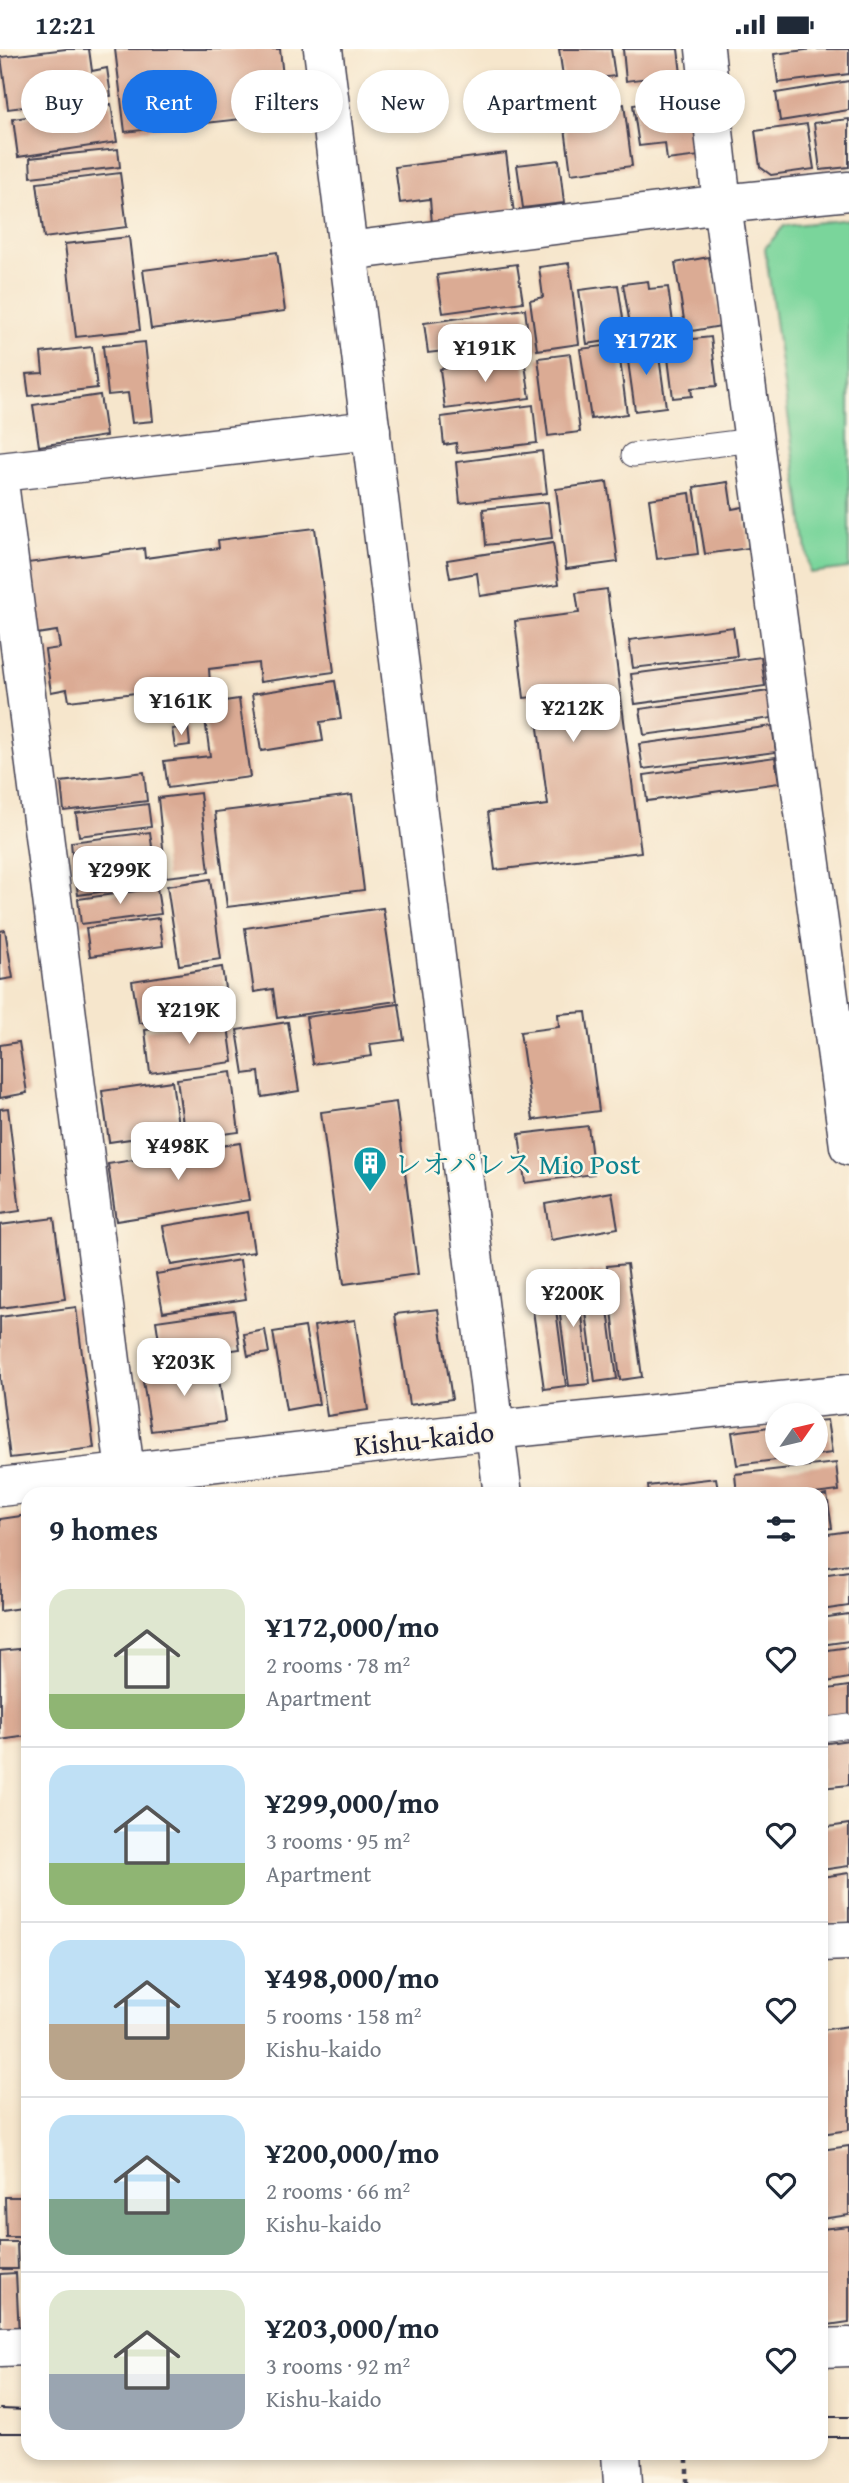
<!DOCTYPE html>
<html lang="en">
<head>
<meta charset="utf-8">
<style>
  body { margin:0; font-family:"Gentium Book Plus","Noto Serif JP",serif; background:#f6f6f7; color:#1f2937; height:100vh; display:flex; flex-direction:column; font-size:26px; white-space:nowrap }
  * { box-sizing:border-box; margin:0 }
  p { font-size:23px; color:#747a83 }
  .icon { flex:none; width:38px; height:38px; fill:none; stroke:currentColor; stroke-width:2; stroke-linecap:round; stroke-linejoin:round }
  .map { position:relative; flex:1; overflow:hidden }
  .details { position:absolute; left:21px; top:1438px; width:807px; height:973px; display:flex; flex-direction:column; background:#fff; border-radius:21px; box-shadow:0 4px 10px #0003 }
  .details>* { flex:none }
  .top-card { position:absolute; left:21px; top:21px; width:808px; height:63px; display:flex; gap:14px }
  .needle { width:46px; rotate:56deg }
  .controls { position:absolute; left:765px; top:1354px; display:grid; gap:14px }
  .controls a { display:grid; place-items:center; width:63px; height:63px; border-radius:50%; background:#fff; box-shadow:0 4px 10px #0003; font-size:35px }
  .price { position:absolute; translate:-50% -60px; padding:0 16px; border-radius:14px; background:#fff; color:#222; font-size:23px; line-height:46px; filter:drop-shadow(0 2px 4px #0008) }
  .price::after { content:''; position:absolute; left:50%; top:42px; width:21px; height:16px; margin-left:-10px; background:inherit; clip-path:polygon(0 0,100% 0,50% 100%) }
  .price.current { background:#1a73e8; color:#fff }
  ul { padding:0; list-style:none }
  li { display:flex; align-items:center; gap:21px; height:175px; padding:0 28px }
  li+li { border-top:2px solid #e0e1e3 }
  li span { display:grid; place-items:center; flex:none; width:196px; height:140px; border-radius:21px; color:#555 }
  li>.icon { margin-inline-start:auto }
  span .icon { width:84px; height:84px; fill:#fffc; stroke-width:1 }
  li b { font-size:30px }
  h2 { display:flex; justify-content:space-between; align-items:center; height:84px; padding:0 28px; font-size:30px }
  .chip { padding:0 24px; border-radius:32px; background:#fff; box-shadow:0 4px 10px #0003; font-size:24px; line-height:63px }
  .chip.current { background:#1a73e8; color:#fff }
  .status { display:flex; justify-content:space-between; align-items:center; height:49px; padding:0 35px; background:#fff; direction:ltr }
  .status svg { height:19px; fill:currentColor }
  .map>svg:first-child { display:block }
</style>
</head>
<body>
<div class="status"><b>12:21</b><svg viewBox="0 0 49 12"><path d="M0 12V9h3v3zM5 12V6h3v6zM10 12V3h3v9zM15 12V0h3v12zM26 1h20v11H26zM47 4h2v5h-2z"/></svg></div>
<div class="map">
<svg width="849" height="2434" viewBox="0 0 849 2434">
  <rect width="100%" height="100%" fill="#fcf5e5"/>
  <filter id="ink" filterUnits="userSpaceOnUse"><feTurbulence type="fractalNoise" baseFrequency=".0143" numOctaves="2"/><feDisplacementMap in="SourceGraphic" scale="14" xChannelSelector="R" yChannelSelector="G"/><feConvolveMatrix kernelMatrix="1 2 1 2 8 2 1 2 1" color-interpolation-filters="sRGB"/></filter>
  <filter id="wash" filterUnits="userSpaceOnUse"><feTurbulence type="fractalNoise" baseFrequency=".00686" numOctaves="4" result="noise"/><feDisplacementMap in="SourceGraphic" scale="28" xChannelSelector="R" yChannelSelector="G"/><feGaussianBlur stdDeviation="1.57" result="paint"/><feColorMatrix in="noise" values="0 0 0 0 0 0 0 0 0 0 0 0 0 0 0 0 0 1.4 0 .05"/><feComposite in="paint" operator="in"/></filter>
  <g filter="url(#wash)">
    <rect width="100%" height="100%" fill="#f6e6cc"/>
    <path fill="#7ad59b" stroke="#4e7c6b" stroke-width="2" d="M849 170V519L810 524 765 199 784 177Z"/>
    <g id="blocks">
      <path fill="#dbab94" d="M66 0H89L92 22 107 19 111 47 8 60 1 8Z
        M115 0H280L287 65 125 83Z
        M559 0H611L615 27 564 34Z
        M623 0H678L681 25 626 32Z
        M813 0H849V25L778 34 774 5Z
        M849 32V61L780 72 776 44Z
        M693 48 700 107 667 111 665 94 639 97 633 56Z
        M111 55 117 93 18 108 13 70Z
        M624 55 632 117 571 125 563 63Z
        M849 70V118L820 121 814 74Z
        M807 75 814 120 771 126 760 118 755 82Z
        M118 100 120 118 31 128 30 109Z
        M506 104 514 164 432 175 430 150 400 154 395 118Z
        M559 111 564 154 523 159 517 116Z
        M120 124 127 178 44 189 37 134Z
        M129 188 140 281 76 288 65 195Z
        M277 203 285 262 151 280 143 221Z
        M709 208 721 277 686 283 675 214Z
        M569 214 579 295 537 301 530 251 543 248 539 218Z
        M517 215 523 253 443 264 437 226Z
        M648 232 649 240 668 238 674 281 632 287 623 235Z
        M618 236 626 289 587 295 579 241Z
        M525 260 530 301 453 311 452 301 428 304 424 274Z
        M711 288 717 337 691 339 692 347 673 349 666 293Z
        M145 293 153 372 132 374 128 344 108 346 103 297Z
        M657 293 666 358 635 362 626 298Z
        M618 295 627 365 591 370 580 300Z
        M92 298 97 339 29 347 26 325 43 324 41 304Z
        M570 305 580 383 548 387 538 309Z
        M524 309 530 349 445 360 440 320Z
        M100 346 106 387 39 397 33 356Z
        M533 356 537 394 457 404 456 394 444 396 441 368Z
        M542 402 547 444 460 454 456 413Z
        M607 433 618 513 566 520 556 440Z
        M728 433 732 460 743 458 749 499 705 505 694 438Z
        M690 444 698 505 657 510 649 450Z
        M548 453 552 489 486 496 483 460Z
        M315 479 334 623 260 633 258 614 209 620 210 635 69 652 67 640 51 643 45 601 60 599 57 582 36 585 27 514 144 499 145 509 219 499 218 491Z
        M553 494 559 535 480 547 477 524 450 529 447 511Z
        M607 540 641 803 495 821 488 763 548 756 534 648 524 649 515 572 579 564 576 544Z
        M733 578 737 607 633 619 629 591Z
        M761 608 765 637 635 655 631 625Z
        M335 632 341 670 320 673 323 692 261 702 252 645Z
        M769 642 772 669 644 686 640 660Z
        M239 650 250 728 168 739 164 712 210 707 203 655Z
        M772 677 776 703 643 720 639 695Z
        M188 678 190 696 175 698 172 680Z
        M775 708 779 734 647 752 644 726Z
        M144 723 147 752 64 762 61 733Z
        M200 744 209 823 166 828 158 749Z
        M352 746 364 841 227 858 215 763Z
        M148 755 151 778 79 787 76 764Z
        M150 783 153 805 73 815 71 793Z
        M153 809 156 835 78 846 75 821Z
        M210 830 221 910 179 916 167 837Z
        M157 839 161 865 81 875 78 850Z
        M383 859 397 952 277 969 273 940 254 943 245 879Z
        M159 869 163 897 90 907 86 879Z
        M5 881 13 929 0 931V882Z
        M222 918 228 961 139 974 132 932Z
        M399 955 404 991 370 995 372 1007 313 1015 306 968Z
        M586 963 599 1062 533 1071 520 983 559 978 558 965Z
        M227 970 233 1013 150 1024 145 981Z
        M288 973 299 1042 262 1048 259 1023 244 1025 237 981Z
        M19 993 27 1044 0 1049V996Z
        M231 1023 239 1083 185 1090 177 1030Z
        M172 1032 179 1083 109 1093 102 1042Z
        M396 1053 418 1225 344 1235 321 1063Z
        M8 1059 20 1162 0 1165V1060Z
        M588 1077 594 1125 525 1134 519 1085Z
        M240 1094 249 1151 116 1172 108 1115Z
        M612 1143 618 1179 551 1191 545 1155Z
        M248 1163 254 1203 171 1216 163 1177Z
        M54 1169 65 1250 0 1259V1176Z
        M240 1211 246 1250 163 1263 156 1225Z
        M627 1215 642 1328 620 1331 607 1217Z
        M603 1222 617 1330 595 1333 581 1224Z
        M577 1224 590 1335 569 1337 555 1227Z
        M552 1230 566 1337 544 1340 529 1233Z
        M76 1258 94 1399 10 1409 0 1329V1268Z
        M438 1260 452 1350 409 1356 395 1265Z
        M234 1261 240 1300 162 1311 156 1272Z
        M355 1271 368 1361 327 1367 314 1277Z
        M305 1278 319 1355 286 1361 273 1283Z
        M265 1281 269 1304 248 1307 244 1285Z
        M217 1315 225 1373 151 1382 142 1326Z
        M827 1371 832 1404 816 1406V1372Z
        M777 1377V1405L808 1407 737 1416 732 1383Z
        M836 1414 839 1442 806 1446H737L735 1425Z
        M716 1429 719 1446H649L648 1437Z
        M827 1446 832 1479 821 1480V1447Z
        M28 1466V1558L0 1562V1470Z
        M849 1482V1515L821 1519V1486Z
        M849 1522V1557L821 1561V1526Z
        M849 1565V1592L821 1596V1569Z
        M849 1598V1629L821 1634V1602Z
        M28 1599V1687L0 1691V1602Z
        M849 1637V1670L821 1674V1641Z
        M849 1691V1736L821 1739V1695Z
        M849 1775V1817L821 1821V1779Z
        M849 1824V1873L821 1877V1828Z
        M849 1977V2081L821 2085V1981Z
        M849 2097V2166L821 2170V2101Z
        M5 2148H28V2213H26L25 2188H6Z
        M849 2177V2273L821 2277V2180Z
        M0 2193H17L18 2220H0Z
        M16 2224 19 2286 0 2287V2225Z"/>
    </g>
  </g>
  <g filter="url(#ink)">
    <use href="#blocks" fill-opacity="0" stroke="#423f51" stroke-width="2"/>
    <g fill="none" stroke-linecap="round" stroke-linejoin="round">
      <g stroke="#423f51" stroke-width="25">
        <path id="service" d="M633 406 753 391
          M821 1681 849 1677"/>
      </g>
      <g stroke="#423f51" stroke-width="41">
        <path id="minor" d="M705 0 722 155 849 1097
          M348 202 722 155 849 142
          M0 423 371 381
          M0 441 128 1446
          M0 1438 495 1381 849 1345
          M821 1893 849 1892
          M0 2298 28 2297
          M821 2299 849 2298"/>
      </g>
      <g stroke="#423f51" stroke-width="41">
        <path id="tertiary" d="M323 0 503 1446
          M621 2404 623 2434"/>
      </g>
      <path stroke="#423f51" stroke-width="4.5" stroke-dasharray="5 5" stroke-linecap="butt" d="M687 2434V2408L714 2406"/>
      <use href="#service" stroke="#fff" stroke-width="23"/>
      <use href="#minor" stroke="#fff" stroke-width="38"/>
      <use href="#tertiary" stroke="#fff" stroke-width="38"/>
      <path stroke="#22223b" stroke-width="2" d="M0 2360 28 2361
        M821 2368H849
        M0 2384H28
        M821 2388H849"/>
    </g>
  </g>
  <defs>
    <g id="building-pin" transform="scale(1.75)"><path d="M0 17L-7.5 6A9.5 9.5 0 1 1 7.5 6Z" fill="#0f9aa8" stroke="#fcf5e5"/><path d="M-4-6H4V6H1V3H-1V6H-4ZM-2.5-4.3h1.7v1.8h-1.7ZM.8-4.3h1.7v1.8H.8ZM-2.5-1h1.7V.8h-1.7ZM.8-1h1.7V.8H.8Z" fill="#fff"/></g>
  </defs>
  <g fill-rule="evenodd">
    <use href="#building-pin" x="370" y="1114"/>
  </g>
  <g text-anchor="middle" dominant-baseline="central" stroke-width="5" stroke-linejoin="round" paint-order="stroke">
    <g font-size="28" fill="#0d838f" stroke="#fcf5e5" text-anchor="start">
      <text x="394" y="1114">レオパレス Mio Post</text>
    </g>
    <g font-size="28" fill="#22223b" stroke="#fcf5e5">
      <text transform="translate(424 1389) rotate(-6)">Kishu-kaido</text>
    </g>
  </g>
</svg>
<div class="controls">
<a><svg class="needle" viewBox="-14 -14 28 28"><path d="M0-13l5 13h-10z" fill="#e53935"/><path d="M0 13l5-13h-10z" fill="#747a83"/></svg></a>
</div>
<b class="price current" style="left:646px;top:328px">¥172K</b>
<b class="price" style="left:485px;top:335px">¥191K</b>
<b class="price" style="left:181px;top:688px">¥161K</b>
<b class="price" style="left:573px;top:695px">¥212K</b>
<b class="price" style="left:120px;top:857px">¥299K</b>
<b class="price" style="left:189px;top:997px">¥219K</b>
<b class="price" style="left:178px;top:1133px">¥498K</b>
<b class="price" style="left:573px;top:1280px">¥200K</b>
<b class="price" style="left:184px;top:1349px">¥203K</b>
<div class="top-card">
<a class="chip">Buy</a>
<a class="chip current">Rent</a>
<a class="chip">Filters</a>
<a class="chip">New</a>
<a class="chip">Apartment</a>
<a class="chip">House</a>
</div>
<section class="details">
<h2>9 homes<svg class="icon" aria-label="filters" viewBox="0 0 24 24"><path d="M4 7h16M4 17h16"/><circle cx="9" cy="7" r="2"/><circle cx="15" cy="17" r="2"/></svg></h2>
<ul>
<li><span style="background:linear-gradient(#dfe7d0 75%,#8fb573 0)"><svg class="icon" aria-label="home" viewBox="0 0 24 24"><path d="M3 11l9-7 9 7M6 9v11h12V9"/></svg></span><div><b>¥172,000/mo</b><p>2 rooms · 78 m²</p><p>Apartment</p></div><svg class="icon" aria-label="heart" viewBox="0 0 24 24"><path d="M12 20l-8-8c-3-5 5-10 8-4 3-6 11-1 8 4z"/></svg></li>
<li><span style="background:linear-gradient(#bfe0f5 70%,#8fb573 0)"><svg class="icon" aria-label="home" viewBox="0 0 24 24"><path d="M3 11l9-7 9 7M6 9v11h12V9"/></svg></span><div><b>¥299,000/mo</b><p>3 rooms · 95 m²</p><p>Apartment</p></div><svg class="icon" aria-label="heart" viewBox="0 0 24 24"><path d="M12 20l-8-8c-3-5 5-10 8-4 3-6 11-1 8 4z"/></svg></li>
<li><span style="background:linear-gradient(#bfe0f5 60%,#b9a48a 0)"><svg class="icon" aria-label="home" viewBox="0 0 24 24"><path d="M3 11l9-7 9 7M6 9v11h12V9"/></svg></span><div><b>¥498,000/mo</b><p>5 rooms · 158 m²</p><p>Kishu-kaido</p></div><svg class="icon" aria-label="heart" viewBox="0 0 24 24"><path d="M12 20l-8-8c-3-5 5-10 8-4 3-6 11-1 8 4z"/></svg></li>
<li><span style="background:linear-gradient(#bfe0f5 60%,#7fa58c 0)"><svg class="icon" aria-label="home" viewBox="0 0 24 24"><path d="M3 11l9-7 9 7M6 9v11h12V9"/></svg></span><div><b>¥200,000/mo</b><p>2 rooms · 66 m²</p><p>Kishu-kaido</p></div><svg class="icon" aria-label="heart" viewBox="0 0 24 24"><path d="M12 20l-8-8c-3-5 5-10 8-4 3-6 11-1 8 4z"/></svg></li>
<li><span style="background:linear-gradient(#dfe7d0 60%,#9aa5b1 0)"><svg class="icon" aria-label="home" viewBox="0 0 24 24"><path d="M3 11l9-7 9 7M6 9v11h12V9"/></svg></span><div><b>¥203,000/mo</b><p>3 rooms · 92 m²</p><p>Kishu-kaido</p></div><svg class="icon" aria-label="heart" viewBox="0 0 24 24"><path d="M12 20l-8-8c-3-5 5-10 8-4 3-6 11-1 8 4z"/></svg></li>
</ul>
</section>
</div>
</body>
</html>
